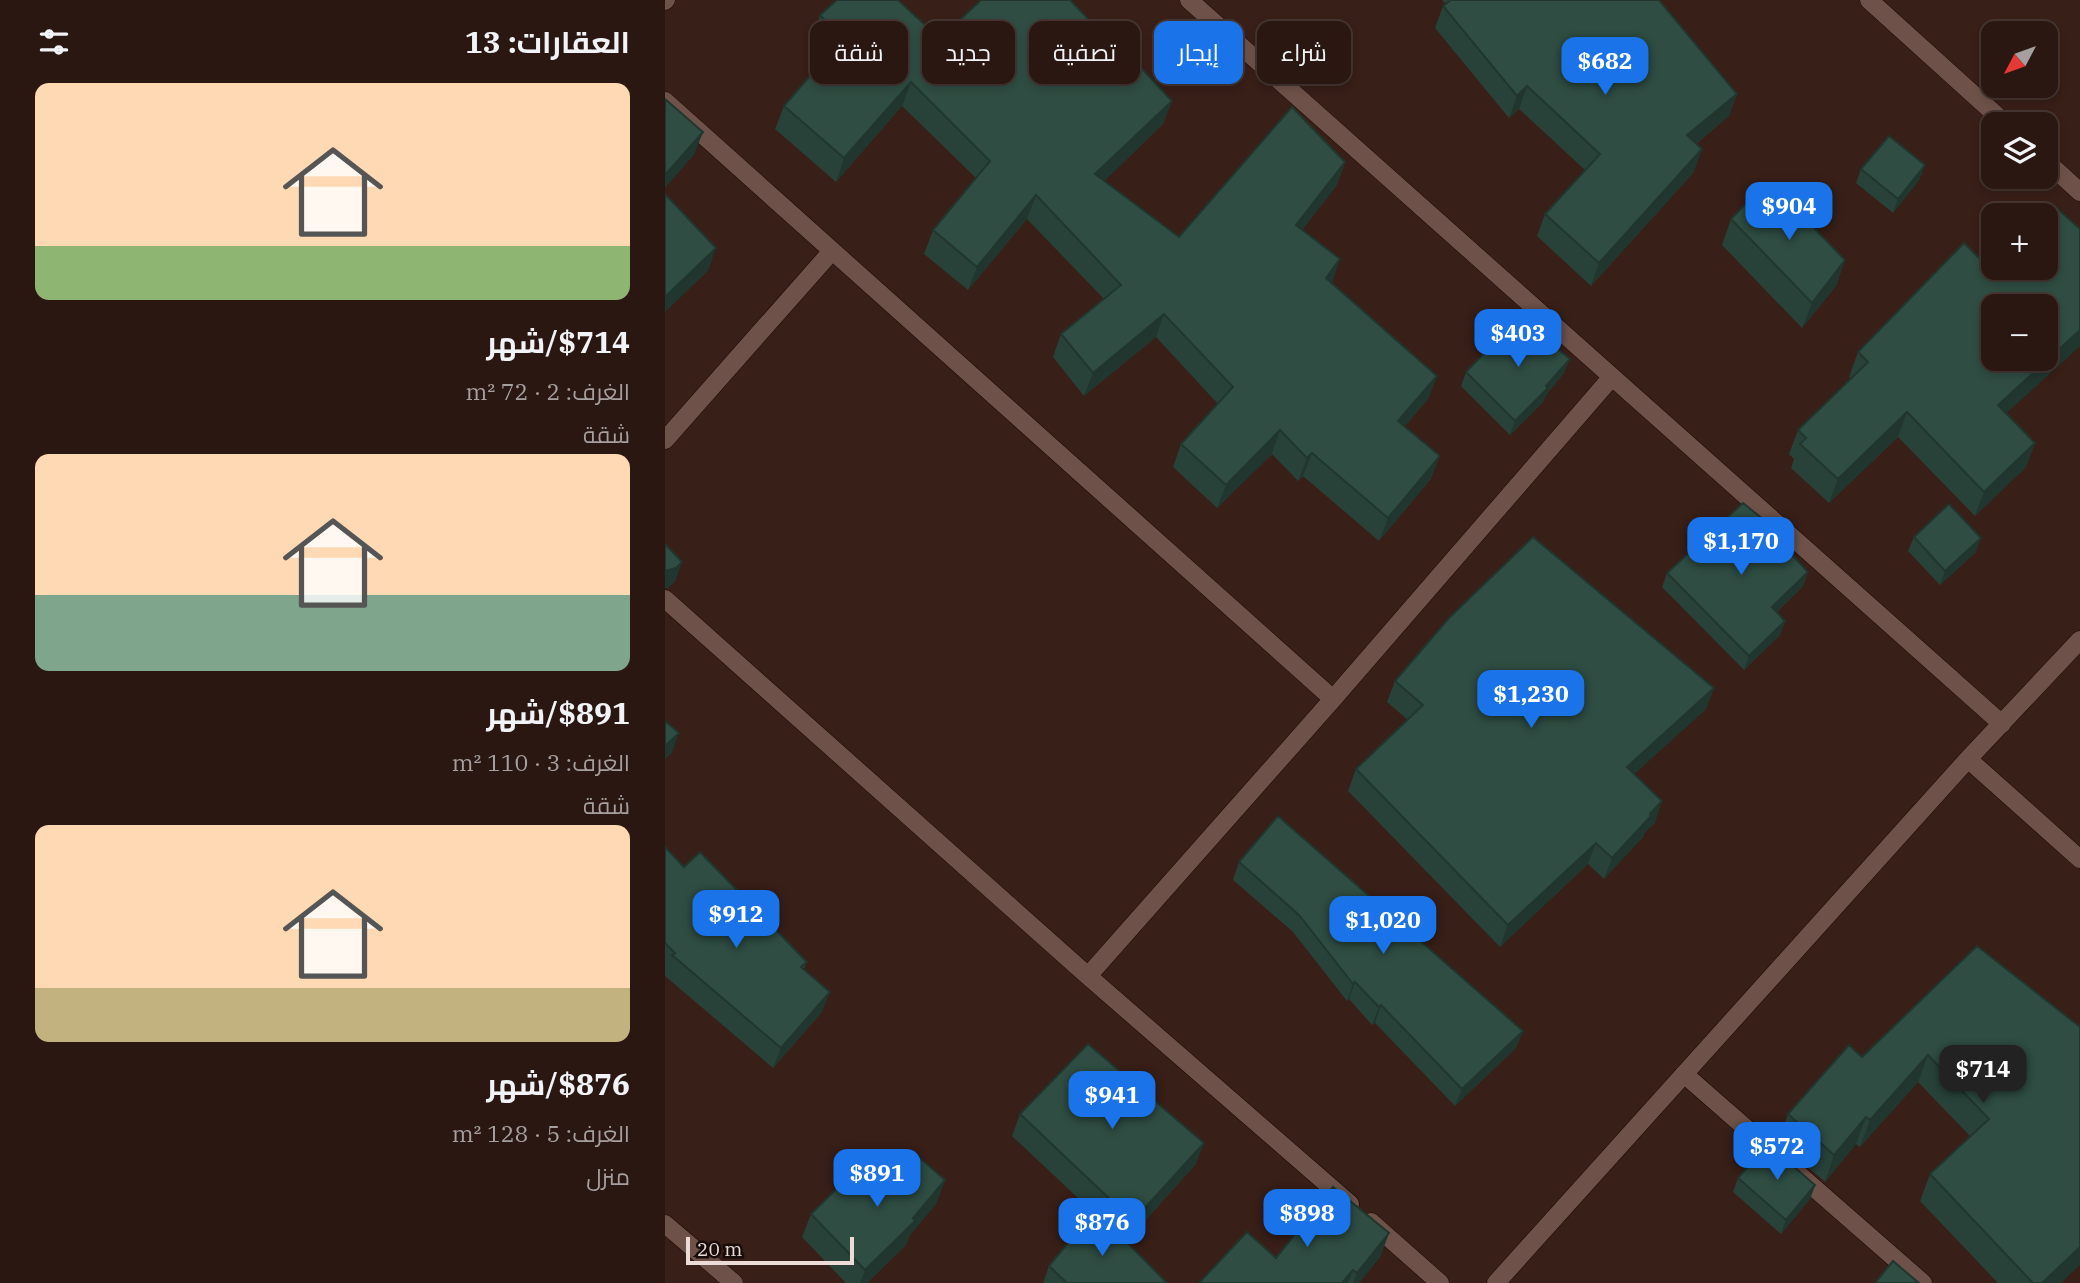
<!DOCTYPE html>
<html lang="ar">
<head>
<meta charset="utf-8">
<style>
  body { margin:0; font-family:"IBM Plex Serif",Cairo,serif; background:#362420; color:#f1f3f6; direction:rtl; height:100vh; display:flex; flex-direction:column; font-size:26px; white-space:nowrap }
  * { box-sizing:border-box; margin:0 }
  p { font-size:23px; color:#a59f9f }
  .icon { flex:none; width:38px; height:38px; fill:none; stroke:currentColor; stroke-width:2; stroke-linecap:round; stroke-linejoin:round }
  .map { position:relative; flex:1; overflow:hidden; direction:ltr }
  .side { display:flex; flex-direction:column; background:#2a1712; width:665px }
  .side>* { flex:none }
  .guide { position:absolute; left:21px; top:21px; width:665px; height:63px; direction:rtl; display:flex; gap:14px }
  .needle { width:46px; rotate:229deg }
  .controls { position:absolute; left:1316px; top:21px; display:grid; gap:14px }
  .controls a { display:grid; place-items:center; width:77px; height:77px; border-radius:14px; background:#2a1712; box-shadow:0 4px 10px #0003,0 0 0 2px #463632; font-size:35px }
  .scale { position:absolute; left:21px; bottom:18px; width:168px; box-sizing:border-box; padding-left:7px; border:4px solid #ecdbd6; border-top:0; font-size:19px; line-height:24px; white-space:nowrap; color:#ecdbd6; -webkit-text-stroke:5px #170c09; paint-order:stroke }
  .price { position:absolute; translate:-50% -60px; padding:0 16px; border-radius:14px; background:#1a73e8; color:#fff; font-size:23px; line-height:46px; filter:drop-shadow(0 2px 4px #0008) }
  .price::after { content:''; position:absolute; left:50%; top:42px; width:21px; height:16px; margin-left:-10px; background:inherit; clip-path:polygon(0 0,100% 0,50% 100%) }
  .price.selected { background:#222; color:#fff }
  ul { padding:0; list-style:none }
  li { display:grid; align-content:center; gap:14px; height:371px; padding:0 35px }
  li span { display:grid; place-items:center; height:217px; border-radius:14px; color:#555 }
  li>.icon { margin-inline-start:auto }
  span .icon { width:126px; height:126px; fill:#fffc; stroke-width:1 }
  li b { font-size:30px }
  h2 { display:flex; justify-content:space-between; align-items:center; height:84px; padding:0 35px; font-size:30px }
  .chip { padding:0 24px; border-radius:14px; background:#2a1712; box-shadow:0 4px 10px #0003,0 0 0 2px #463632; font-size:24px; line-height:63px }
  .chip.selected { background:#1a73e8; color:#fff }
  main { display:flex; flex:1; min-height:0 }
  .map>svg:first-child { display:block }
</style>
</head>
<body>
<main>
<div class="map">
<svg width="1415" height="1283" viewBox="0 0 1415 1283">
  <rect width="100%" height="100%" fill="#381f18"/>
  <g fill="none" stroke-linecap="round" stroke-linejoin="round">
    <g stroke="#1e0803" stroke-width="19">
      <path id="minor" d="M524 0 1337 724
        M1204 0 1341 124
        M0 1 1 0
        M0 101 668 699
        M1381 161 1415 192
        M0 440 167 251
        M0 599 423 976 685 1204
        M1303 759 1415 859
        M423 976 668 699 946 378
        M1019 1074 1258 1283
        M706 1222 775 1283
        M0 1224 69 1283
        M831 1283 1303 759 1415 640"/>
    </g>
    <use href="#minor" stroke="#6e5249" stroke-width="18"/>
  </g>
  <path fill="#284239" d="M777 0H994L1072 94 1064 116 1031 144 1029 172 926 286 872 236 880 214 920 170 854 109 844 118 770 28 778 6 781 4Z
    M239 6 275 39 449 46 507 101 498 124 439 181 514 237 680 162 672 185 637 230 667 283 772 376 763 399 740 426 766 479 714 541 638 476 633 481 607 454 552 508 508 467 516 444 553 404 491 337 419 396 388 357 396 334 439 299 362 219 303 290 259 254 268 230 311 178 237 106 171 182 110 129 119 106 162 56 146 39 155 15Z
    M1196 169 1255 179 1228 213 1191 183Z
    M1066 219 1180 260 1171 286 1137 328 1057 245Z
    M1328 272 1415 346 1341 413 1370 443 1361 467 1310 516 1233 437 1164 503 1126 468 1129 459 1124 454 1133 430 1186 378 1184 377 1193 352Z
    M837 342 899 373 881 395 878 402 845 435 796 386 801 372Z
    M1120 537 1117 545 1143 572 1138 586 1112 612 1120 621 1115 635 1079 670 997 587 1002 573Z
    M1249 537 1311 552 1275 585 1243 551Z
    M730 681 1049 688 1041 709 969 774 990 823 980 832 978 837 939 879 923 864 835 947 683 791 691 769 743 720 722 702Z
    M0 847 19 867 142 962 139 969 157 1012 108 1068 0 976Z
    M574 862 858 1031 851 1048 790 1106 710 1023 707 1025 684 999 682 1001 628 932 568 880Z
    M1312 946 1396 1283H1333L1255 1201 1265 1174 1305 1136 1253 1082 1195 1147 1191 1144 1160 1182 1113 1141 1123 1114 1197 1057Z
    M355 1114 531 1164 461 1242 502 1283H378L384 1266 428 1212 347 1136Z
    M1073 1178 1150 1185 1145 1199 1116 1234 1068 1192Z
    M280 1180 271 1204 245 1235 241 1245 202 1283H181L137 1237 146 1214 218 1188Z
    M724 1233 715 1257 694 1283H534L611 1258Z"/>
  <path fill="#21362e" d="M246 82 237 106 171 182 179 158Z
    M862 86 854 109 844 118 852 96Z
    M1072 94 1064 116 1013 158 1022 135Z
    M507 101 498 124 422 198 430 174Z
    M38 132 29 155 0 188V175Z
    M1037 149 1029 172 926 286 934 263Z
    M680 162 672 185 623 249 631 225Z
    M1260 165 1255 179 1228 213 1233 199Z
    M371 195 362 219 303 290 312 267Z
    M51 248 43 271 0 312V297Z
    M675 259 667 283 661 278Z
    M1180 260 1171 286 1137 328 1147 303Z
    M499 314 491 337 419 396 428 373Z
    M1415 330V346L1324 429 1333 405Z
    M905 359 899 373 881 395 878 402 845 435 850 421Z
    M772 376 763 399 724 444 733 421Z
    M1242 412 1233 437 1164 503 1173 479Z
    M615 430 607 454 552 508 561 485Z
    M1370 443 1361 467 1310 516 1319 492Z
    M647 453 638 476 633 481 642 458Z
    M775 456 766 479 714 541 723 518Z
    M1316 538 1311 552 1275 585 1280 571Z
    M17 562 10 582 3 588 0 589V571Z
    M1143 572 1138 586 1102 621 1107 607Z
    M1120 621 1115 635 1079 670 1084 656Z
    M1049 688 1041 709 954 788 962 767Z
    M14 733 7 753 0 759V746Z
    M997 801 990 823 980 832 978 837 939 879 947 858Z
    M931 843 923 864 835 947 843 925Z
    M690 982 684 999 682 1001 688 984Z
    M165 992 157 1012 108 1068 116 1048Z
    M716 1005 710 1023 707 1025 714 1007Z
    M858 1031 851 1048 790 1106 797 1089Z
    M1263 1055 1253 1082 1195 1147 1205 1120Z
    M1201 1117 1191 1144 1160 1182 1169 1155Z
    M539 1143 531 1164 460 1242 468 1221Z
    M280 1180 271 1204 245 1235 241 1245 202 1283H195L200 1270 248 1218Z
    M1150 1185 1145 1199 1116 1234 1121 1220Z
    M724 1233 715 1257 694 1283H688L692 1273Z
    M1415 1247V1265L1396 1283H1377Z
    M688 1270 683 1283H677Z"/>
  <path fill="#2f4d42" stroke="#21362e" stroke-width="2" fill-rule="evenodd" d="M172 0H233L275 39 316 0H405L449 46 453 43 507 101 430 174 514 237 627 107 680 162 631 225 675 259 661 278 772 376 733 421 775 456 723 518 647 453 642 458 615 430 561 485 516 444 568 387 499 314 428 373 396 334 456 285 371 195 312 267 268 230 325 161 246 82 179 158 119 106 177 39 155 15Z
    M786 0H994L1072 94 1022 135 1037 149 934 263 880 214 935 154 862 86 852 96 778 6Z
    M0 99 38 132 0 175Z
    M1224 136 1260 165 1233 199 1196 169Z
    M1097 187 1108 198 1114 192 1180 260 1147 303 1066 219Z
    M0 194 51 248 0 297Z
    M1387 204 1415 229V330L1333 405 1370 443 1319 492 1242 412 1173 479 1135 444 1141 438 1133 430 1203 362 1193 352 1299 243 1328 272 1332 268H1381V215H1378ZM1328 306H1381V359H1328Z
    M856 319 905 359 881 386 883 388 850 421 801 372 834 338 837 342Z
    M1078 503 1120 537 1115 542 1143 572 1107 607 1120 621 1084 656 1002 573Z
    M1284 504 1316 538 1280 571 1249 537Z
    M868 537 1049 688 962 767 997 801 985 814 986 816 947 858 931 843 843 925 691 769 758 705 730 681 784 618Z
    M0 544 17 562 11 568 0 571Z
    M0 721 14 733 0 746Z
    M613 816 858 1031 797 1089 716 1005 714 1007 690 982 688 984 634 915 574 862Z
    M0 847 19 867 35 852 142 962 136 967 165 992 116 1048 7 955 10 953 0 943Z
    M1312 946 1415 1027V1247L1377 1283H1368L1265 1174 1324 1119 1263 1055 1205 1120 1201 1117 1169 1155 1123 1114 1184 1045 1197 1057Z
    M423 1044 539 1143 468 1221 355 1114Z
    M1103 1144 1150 1185 1121 1220 1073 1178Z
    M248 1152 280 1180 248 1218 250 1221 200 1270 146 1214 196 1165 218 1188Z
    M668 1187 724 1233 692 1273 688 1270 677 1283H534L582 1232 611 1258Z
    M430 1210 502 1283H402L384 1266Z
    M1228 1261 1254 1283H1210Z"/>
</svg>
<div class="controls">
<a><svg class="needle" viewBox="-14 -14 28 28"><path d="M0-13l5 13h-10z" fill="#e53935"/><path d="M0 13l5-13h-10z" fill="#a59f9f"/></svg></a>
<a><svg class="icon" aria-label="layers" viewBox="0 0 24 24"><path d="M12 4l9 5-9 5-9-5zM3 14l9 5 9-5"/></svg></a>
<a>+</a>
<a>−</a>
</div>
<div class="scale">20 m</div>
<b class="price" style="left:940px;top:97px">$682</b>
<b class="price" style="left:1124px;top:242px">$904</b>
<b class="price" style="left:853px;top:369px">$403</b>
<b class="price" style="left:1076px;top:577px">$1,170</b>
<b class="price" style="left:866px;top:730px">$1,230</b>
<b class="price" style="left:71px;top:950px">$912</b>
<b class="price" style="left:718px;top:956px">$1,020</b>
<b class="price selected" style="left:1318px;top:1105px">$714</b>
<b class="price" style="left:447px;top:1131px">$941</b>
<b class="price" style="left:1112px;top:1182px">$572</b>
<b class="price" style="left:212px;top:1209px">$891</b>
<b class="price" style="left:642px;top:1249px">$898</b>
<b class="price" style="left:437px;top:1258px">$876</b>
<div class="guide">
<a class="chip">شراء</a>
<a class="chip selected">إيجار</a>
<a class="chip">تصفية</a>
<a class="chip">جديد</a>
<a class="chip">شقة</a>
</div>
</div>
<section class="side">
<h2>العقارات: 13<svg class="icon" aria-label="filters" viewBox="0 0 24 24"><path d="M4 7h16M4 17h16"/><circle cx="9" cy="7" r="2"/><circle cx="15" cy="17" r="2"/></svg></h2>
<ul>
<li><span style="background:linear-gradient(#ffd9b3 75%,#8fb573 0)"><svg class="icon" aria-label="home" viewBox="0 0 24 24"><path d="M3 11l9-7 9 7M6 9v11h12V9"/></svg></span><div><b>$714/شهر</b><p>الغرف: 2 · 72 m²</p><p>شقة</p></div></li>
<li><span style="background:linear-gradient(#ffd9b3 65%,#7fa58c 0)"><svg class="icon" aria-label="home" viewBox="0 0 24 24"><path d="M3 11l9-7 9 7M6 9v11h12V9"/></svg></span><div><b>$891/شهر</b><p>الغرف: 3 · 110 m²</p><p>شقة</p></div></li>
<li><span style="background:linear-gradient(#ffd9b3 75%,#c2b280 0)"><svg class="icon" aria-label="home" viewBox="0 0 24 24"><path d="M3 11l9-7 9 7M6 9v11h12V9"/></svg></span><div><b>$876/شهر</b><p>الغرف: 5 · 128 m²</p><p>منزل</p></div></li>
</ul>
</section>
</main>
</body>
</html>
